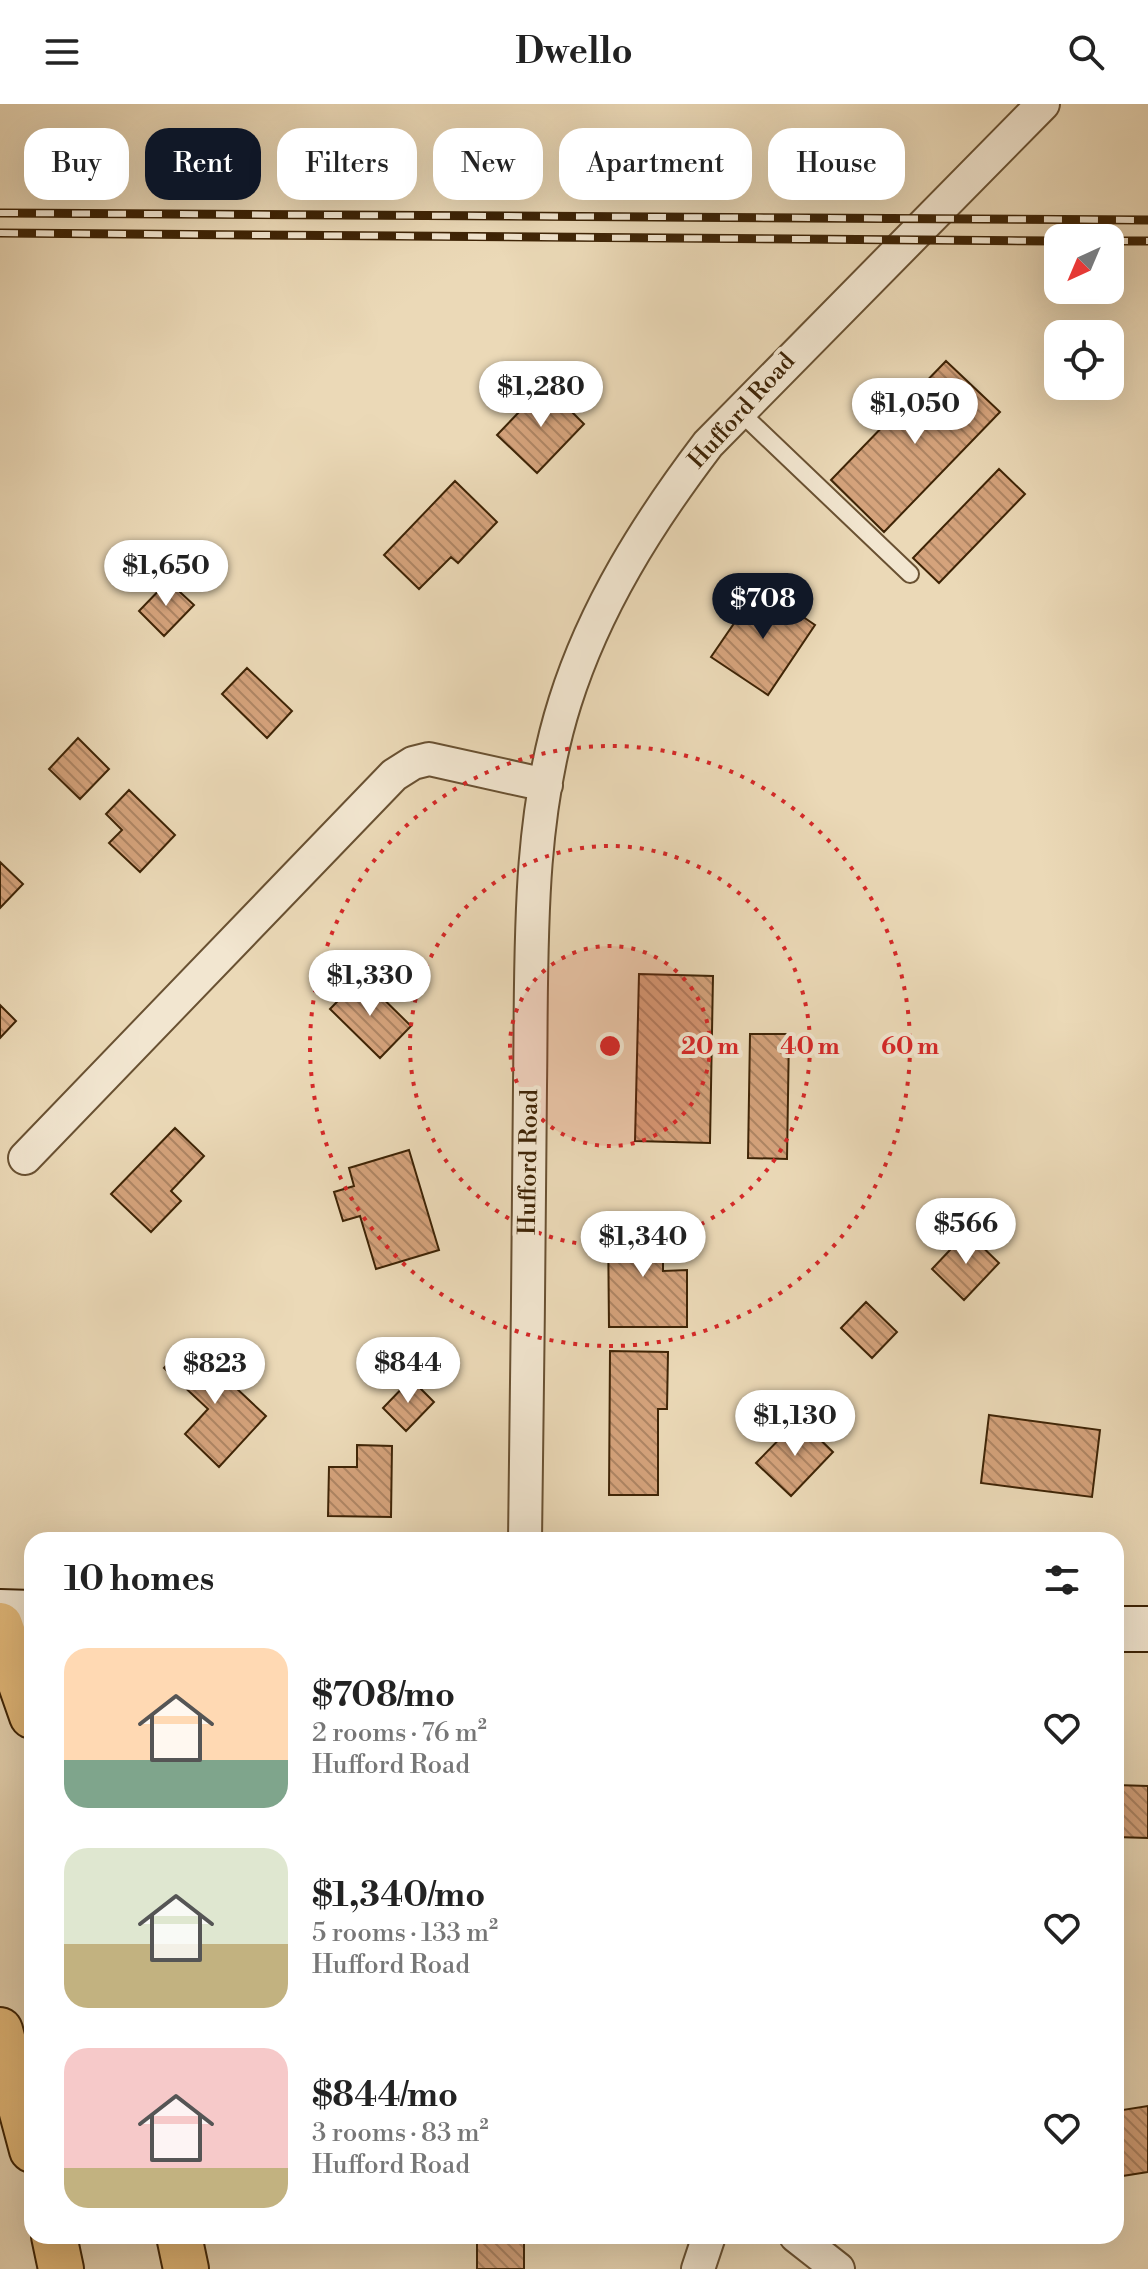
<!DOCTYPE html>
<html lang="en">
<head>
<meta charset="utf-8">
<style>
  body { margin:0; font-family:"Libre Bodoni",serif; background:#f6f6f6; color:#222; height:100vh; display:flex; flex-direction:column; font-size:30px; white-space:nowrap }
  * { box-sizing:border-box; margin:0 }
  p { font-size:26px; color:#767676 }
  .icon { flex:none; width:44px; height:44px; fill:none; stroke:currentColor; stroke-width:2; stroke-linecap:round; stroke-linejoin:round }
  .map { position:relative; flex:1; overflow:hidden }
  .side { position:absolute; left:24px; top:1428px; width:1100px; height:712px; display:flex; flex-direction:column; background:#fff; border-radius:24px; box-shadow:0 8px 32px #0002 }
  .side>* { flex:none }
  .banner { position:absolute; left:24px; top:24px; width:1100px; height:72px; display:flex; gap:16px }
  .needle { width:52px; rotate:224deg }
  .controls { position:absolute; left:1044px; top:120px; display:grid; gap:16px }
  .controls a { display:grid; place-items:center; width:80px; height:80px; border-radius:16px; background:#fff; box-shadow:0 8px 32px #0002; font-size:40px }
  .price { position:absolute; translate:-50% -68px; padding:0 18px; border-radius:28px; background:#fff; color:#222; font-size:26px; line-height:52px; filter:drop-shadow(0 2px 4px #0008) }
  .price::after { content:''; position:absolute; left:50%; top:48px; width:24px; height:18px; margin-left:-12px; background:inherit; clip-path:polygon(0 0,100% 0,50% 100%) }
  .price.on { background:#111827; color:#fff }
  ul { padding:0; list-style:none }
  li { display:flex; align-items:center; gap:24px; height:200px; padding:0 40px }
  li span { display:grid; place-items:center; flex:none; width:224px; height:160px; border-radius:24px; color:#555 }
  li>.icon { margin-inline-start:auto }
  span .icon { width:96px; height:96px; fill:#fffc; stroke-width:1 }
  li b { font-size:34px }
  h2 { display:flex; justify-content:space-between; align-items:center; height:96px; padding:0 40px; font-size:34px }
  .pill { padding:0 28px; border-radius:24px; background:#fff; box-shadow:0 8px 32px #0002; font-size:28px; line-height:72px }
  .pill.on { background:#111827; color:#fff }
  header { display:flex; justify-content:space-between; align-items:center; height:104px; padding:0 40px; background:#fff; font-size:36px; font-weight:700 }
  .map>svg:first-child { display:block }
</style>
</head>
<body>
<header><svg class="icon" aria-label="menu" viewBox="0 0 24 24"><path d="M4 6h16M4 12h16M4 18h16"/></svg>Dwello<svg class="icon" aria-label="search" viewBox="0 0 24 24"><circle cx="10" cy="10" r="6"/><path d="M15 15l6 6"/></svg></header>
<div class="map">
<svg width="1148" height="2165" viewBox="0 0 1148 2165">
  <defs>
    <pattern id="building-back-hatch" width="6" height="6" patternUnits="userSpaceOnUse" patternTransform="scale(2)"><rect width="6" height="6" fill="#d5a37c"/><path d="M-1 5l2 2M0 0l6 6M5-1l2 2" fill="none" stroke="#ae8564"/></pattern>
  </defs>
  <rect width="100%" height="100%" fill="#ebd9b7"/>
  <filter id="stains"><feTurbulence type="fractalNoise" baseFrequency=".0025" numOctaves="4"/><feColorMatrix values="0 0 0 0 .2 0 0 0 0 .09 0 0 0 0 .02 0 0 0 .5 -.17"/></filter>
  <radialGradient id="worn" r=".72"><stop offset=".6" stop-color="#630" stop-opacity="0"/><stop offset="1" stop-color="#630" stop-opacity=".3"/></radialGradient>
  <path fill="url(#building-back-hatch)" stroke="#3e2406" stroke-width="2" d="M946 257 1000 308 884 428 831 376Z
    M545 281 584 320 537 369 497 331Z
    M999 365 1025 390 939 479 913 454Z
    M455 377 497 418 458 459 451 453 419 485 384 451Z
    M168 477 194 501 164 532 139 507Z
    M759 483 815 521 768 591 711 553Z
    M247 564 292 607 267 634 222 590Z
    M78 634 109 665 80 695 49 665Z
    M129 686 175 731 140 768 109 739 122 726 106 710Z
    M0 758 23 780 0 804Z
    M639 870 713 872 710 1039 635 1037Z
    M361 873 411 922 380 954 330 905Z
    M0 901 16 917 0 934Z
    M750 930H789L787 1055 748 1054Z
    M175 1024 204 1052 171 1087 181 1097 151 1128 111 1090Z
    M409 1046 439 1146 376 1165 360 1112 343 1117 334 1088 354 1082 349 1064Z
    M608 1119H663V1167L687 1166V1223H609Z
    M967 1128 999 1159 964 1196 932 1165Z
    M866 1198 897 1228 872 1254 841 1224Z
    M188 1239 266 1312 219 1363 185 1330 208 1305 164 1264Z
    M610 1247 668 1248 667 1305H658V1391H609Z
    M411 1275 434 1298 406 1327 383 1304Z
    M989 1311 1100 1326 1092 1393 981 1379Z
    M799 1315 833 1348 791 1392 756 1359Z
    M357 1341 392 1342 391 1413 328 1412 329 1363H357Z
    M1116 1681 1148 1682V1734L1116 1733Z
    M1148 2002V2068L1116 2073V2007Z
    M449 2132H570V2139L524 2138V2165H477V2134Z"/>
  <g fill="none" stroke-linecap="round" stroke-linejoin="round">
    <g stroke="#695132" stroke-width="20">
      <path id="service" d="M739 307 910 470"/>
    </g>
    <g stroke="#695132" stroke-width="36">
      <path id="minor" d="M25 1054 394 671 413 659 429 655 546 681
        M525 1436C527 1285 529 1133 530 982 532 855 526 721 565 598 595 503 648 419 708 340L1043 0
        M796 2132 838 2165
        M698 2165 709 2132"/>
    </g>
    <g stroke="#3e2406" stroke-width="48">
      <path id="secondary" d="M0 1508 32 1509
        M1116 1525H1148"/>
    </g>
    <g stroke="#3e2406" stroke-width="48">
      <path id="motorway" d="M0 1521 32 1612
        M0 1926 32 2046
        M54 2132 61 2165
        M179 2132 186 2165"/>
    </g>
    <use href="#service" stroke="#f2e6d0" stroke-width="16"/>
    <use href="#minor" stroke="#f2e6d0" stroke-width="32"/>
    <use href="#secondary" stroke="#f2e6d0" stroke-width="44"/>
    <use href="#motorway" stroke="#e6bc7c" stroke-width="44"/>
    <g stroke="#3e2406" stroke-width="9">
      <path id="rail" d="M0 109 1148 116
        M0 129 1058 137
        M1110 137H1148"/>
    </g>
    <use href="#rail" stroke="#f2e6d0" stroke-width="6" stroke-dasharray="18" stroke-linecap="butt"/>
  </g>
  <circle cx="610" cy="942" r="100" fill="#d62828" fill-opacity=".12"/>
  <g fill="none" stroke="#d62828" stroke-width="4" stroke-dasharray="4 8">
    <circle cx="610" cy="942" r="100"/>
    <circle cx="610" cy="942" r="200"/>
    <circle cx="610" cy="942" r="300"/>
  </g>
  <g text-anchor="middle" dominant-baseline="central" stroke-width="8" stroke-linejoin="round" paint-order="stroke">
    <g font-size="24" fill="#3e2406" stroke="#f2e6d0">
      <text transform="translate(742 307) rotate(-48)">Hufford Road</text>
      <text transform="translate(529 1058) rotate(-89)">Hufford Road</text>
    </g>
  </g>
  <circle cx="610" cy="942" r="12" fill="#d62828" stroke="#f2e6d0" stroke-width="4"/>
  <g font-size="24" text-anchor="middle" font-weight="bold" fill="#d62828" stroke="#f2e6d0" stroke-width="8" stroke-linejoin="round" paint-order="stroke">
    <text x="710" y="950">20 m</text>
    <text x="810" y="950">40 m</text>
    <text x="910" y="950">60 m</text>
  </g>
  <rect width="100%" height="100%" filter="url(#stains)"/>
  <rect width="100%" height="100%" fill="url(#worn)"/>
</svg>
<div class="controls">
<a><svg class="needle" viewBox="-14 -14 28 28"><path d="M0-13l5 13h-10z" fill="#e53935"/><path d="M0 13l5-13h-10z" fill="#767676"/></svg></a>
<a><svg class="icon" aria-label="locate" viewBox="0 0 24 24"><circle cx="12" cy="12" r="6"/><path d="M12 2v4M12 18v4M2 12h4M18 12h4"/></svg></a>
</div>
<b class="price" style="left:541px;top:325px">$1,280</b>
<b class="price" style="left:915px;top:342px">$1,050</b>
<b class="price" style="left:166px;top:504px">$1,650</b>
<b class="price on" style="left:763px;top:537px">$708</b>
<b class="price" style="left:370px;top:914px">$1,330</b>
<b class="price" style="left:966px;top:1162px">$566</b>
<b class="price" style="left:643px;top:1175px">$1,340</b>
<b class="price" style="left:408px;top:1301px">$844</b>
<b class="price" style="left:215px;top:1302px">$823</b>
<b class="price" style="left:795px;top:1354px">$1,130</b>
<div class="banner">
<a class="pill">Buy</a>
<a class="pill on">Rent</a>
<a class="pill">Filters</a>
<a class="pill">New</a>
<a class="pill">Apartment</a>
<a class="pill">House</a>
</div>
<section class="side">
<h2>10 homes<svg class="icon" aria-label="filters" viewBox="0 0 24 24"><path d="M4 7h16M4 17h16"/><circle cx="9" cy="7" r="2"/><circle cx="15" cy="17" r="2"/></svg></h2>
<ul>
<li><span style="background:linear-gradient(#ffd9b3 70%,#7fa58c 0)"><svg class="icon" aria-label="home" viewBox="0 0 24 24"><path d="M3 11l9-7 9 7M6 9v11h12V9"/></svg></span><div><b>$708/mo</b><p>2 rooms · 76 m²</p><p>Hufford Road</p></div><svg class="icon" aria-label="heart" viewBox="0 0 24 24"><path d="M12 20l-8-8c-3-5 5-10 8-4 3-6 11-1 8 4z"/></svg></li>
<li><span style="background:linear-gradient(#dfe7d0 60%,#c2b280 0)"><svg class="icon" aria-label="home" viewBox="0 0 24 24"><path d="M3 11l9-7 9 7M6 9v11h12V9"/></svg></span><div><b>$1,340/mo</b><p>5 rooms · 133 m²</p><p>Hufford Road</p></div><svg class="icon" aria-label="heart" viewBox="0 0 24 24"><path d="M12 20l-8-8c-3-5 5-10 8-4 3-6 11-1 8 4z"/></svg></li>
<li><span style="background:linear-gradient(#f6c9c9 75%,#c2b280 0)"><svg class="icon" aria-label="home" viewBox="0 0 24 24"><path d="M3 11l9-7 9 7M6 9v11h12V9"/></svg></span><div><b>$844/mo</b><p>3 rooms · 83 m²</p><p>Hufford Road</p></div><svg class="icon" aria-label="heart" viewBox="0 0 24 24"><path d="M12 20l-8-8c-3-5 5-10 8-4 3-6 11-1 8 4z"/></svg></li>
</ul>
</section>
</div>
</body>
</html>
